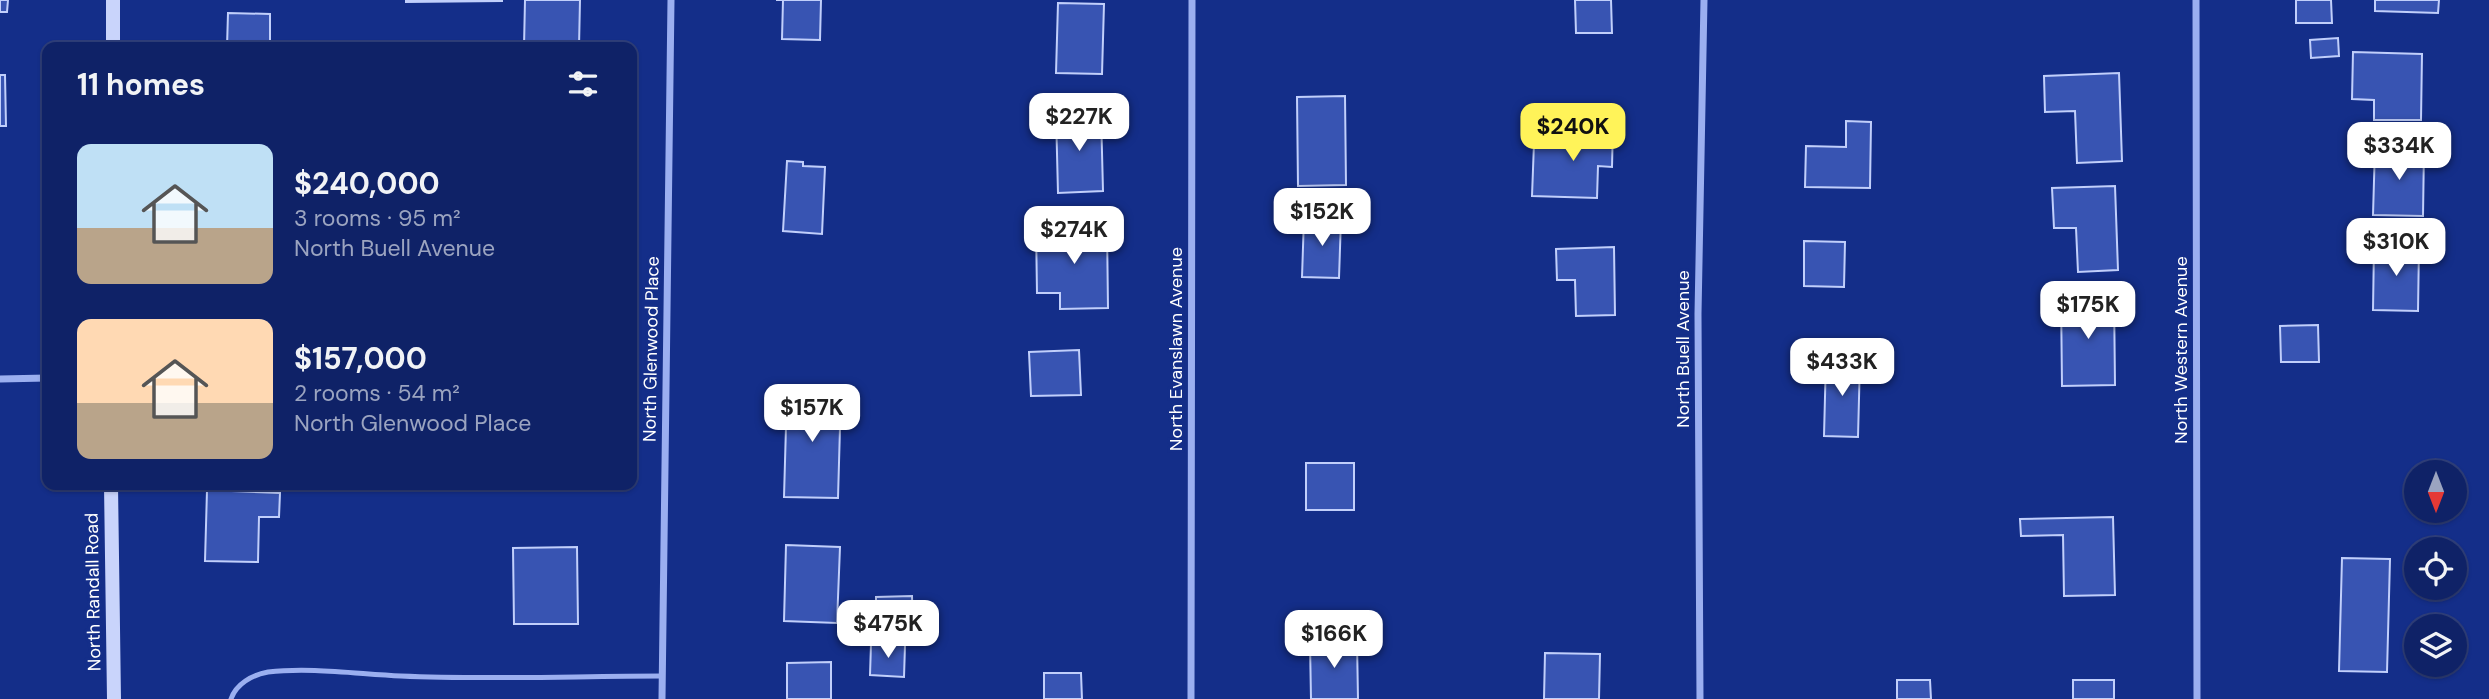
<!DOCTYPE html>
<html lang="en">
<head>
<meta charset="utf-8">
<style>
  body { margin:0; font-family:"DM Sans",sans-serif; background:#182a6d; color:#f1f3f6; height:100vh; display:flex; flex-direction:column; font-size:26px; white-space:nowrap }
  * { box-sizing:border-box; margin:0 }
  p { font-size:23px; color:#9ba4c0 }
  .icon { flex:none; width:38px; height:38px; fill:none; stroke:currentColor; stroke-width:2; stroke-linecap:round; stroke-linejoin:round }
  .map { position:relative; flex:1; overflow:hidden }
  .sheet { position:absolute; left:42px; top:42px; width:595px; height:448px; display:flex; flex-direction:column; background:#0f2267; border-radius:14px; box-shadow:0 2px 5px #0004,0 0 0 2px #2f3f7b }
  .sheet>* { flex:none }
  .needle { width:46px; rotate:180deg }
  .buttons { position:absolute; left:2404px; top:460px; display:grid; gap:14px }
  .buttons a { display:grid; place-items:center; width:63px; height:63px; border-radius:50%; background:#0f2267; box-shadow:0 2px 5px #0004,0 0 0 2px #2f3f7b; font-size:35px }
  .price { position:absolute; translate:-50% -60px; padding:0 16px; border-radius:14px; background:#fff; color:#222; font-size:23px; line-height:46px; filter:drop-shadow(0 2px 4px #0008) }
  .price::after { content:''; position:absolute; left:50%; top:42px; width:21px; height:16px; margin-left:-10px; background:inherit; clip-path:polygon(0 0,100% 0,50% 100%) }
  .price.active { background:#fff359; color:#111 }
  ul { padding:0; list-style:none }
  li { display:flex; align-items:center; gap:21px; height:175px; padding:0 35px }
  li span { display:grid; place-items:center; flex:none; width:196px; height:140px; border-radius:14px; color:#555 }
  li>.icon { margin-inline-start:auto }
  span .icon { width:84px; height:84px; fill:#fffc; stroke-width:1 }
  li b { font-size:30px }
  h2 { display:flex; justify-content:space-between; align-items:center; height:84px; padding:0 35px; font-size:30px }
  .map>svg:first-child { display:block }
</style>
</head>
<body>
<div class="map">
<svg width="2489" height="699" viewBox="0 0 2489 699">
  <rect width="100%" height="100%" fill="#142e89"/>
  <path fill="#3854b2" stroke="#c1cffb" stroke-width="2" d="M0 0H8L7 12H0Z
    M406 0H502V1L406 2Z
    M525 0H580L579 47H524Z
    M776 0H821L820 40 782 39 783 0Z
    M1575 0H1611L1612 33H1576Z
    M2296 0H2331L2332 23H2296Z
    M2375 0H2439L2438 13 2375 11Z
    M1058 3 1104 4 1102 74 1056 73Z
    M228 13 270 14V47H227Z
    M2338 38 2339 56 2311 58 2310 40Z
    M2353 52 2422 54 2421 120H2374V100L2352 99Z
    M2119 73 2122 161 2077 163 2075 111 2045 112 2044 76Z
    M0 75H5L6 126H0Z
    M1345 96 1346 185 1298 186 1297 97Z
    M1101 113 1103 191 1058 193 1056 114Z
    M1846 121 1871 122 1870 188 1805 187 1806 146 1846 147Z
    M1578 123 1613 124 1612 167 1598 166 1597 198 1532 196 1534 143 1578 144Z
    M2375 147 2424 148 2423 216 2373 215Z
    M787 161 803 162V166L825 167 822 234 783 231Z
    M2115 186 2118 270 2078 272 2076 228H2054L2052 188Z
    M1304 218 1341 219 1339 278 1302 277Z
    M1036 227H1107L1108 308 1060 309V293H1037Z
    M1804 241 1845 242 1844 287 1804 286Z
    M2374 245 2419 246 2418 311 2373 310Z
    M1614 247 1615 315 1576 316 1575 280H1557L1556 249Z
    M2114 295 2115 385 2062 386 2061 296Z
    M2318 325 2319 362H2281L2280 326Z
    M1079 350 1081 395 1031 396 1029 352Z
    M1826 358 1860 360 1858 437 1824 436Z
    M787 391 841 392 838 498 784 497Z
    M1306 463H1354V510H1306Z
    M207 490 280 493 279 517H259L258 562 205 561Z
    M2113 517 2115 595 2064 596 2063 535 2021 536 2020 519Z
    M786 545 840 547 837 623 784 621Z
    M577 547 578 624H514L513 548Z
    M2342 558 2390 559 2387 672 2339 671Z
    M912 596 913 631 876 632V597Z
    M1357 641 1358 699H1311L1310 643Z
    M871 644 905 645 904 677 870 675Z
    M1545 653 1600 654 1599 699H1544Z
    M831 662V699H787V663Z
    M1044 673H1081L1082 699H1044Z
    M1897 680H1930L1931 699H1897Z
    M2073 680H2114V699H2073Z"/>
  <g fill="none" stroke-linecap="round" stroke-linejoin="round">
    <path stroke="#9baff0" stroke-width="5" d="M231 699C236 684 252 675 268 672 310 667 358 674 401 676 488 680 576 676 662 676"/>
    <path stroke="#9baff0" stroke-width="7" d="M2196 0 2197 699
      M0 379 47 378
      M662 699 671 0
      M1191 699 1192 0
      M1700 699 1698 314 1704 0"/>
    <path stroke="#c9d4fb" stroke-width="14" d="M113 47V0
      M111 485 114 699"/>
  </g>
  <g text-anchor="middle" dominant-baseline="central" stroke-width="6" stroke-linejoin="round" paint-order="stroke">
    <g font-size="18" fill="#fff" stroke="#142e89">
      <text transform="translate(651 349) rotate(-89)">North Glenwood Place</text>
      <text transform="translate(1176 349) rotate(-90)">North Evanslawn Avenue</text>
      <text transform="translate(1683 349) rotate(-90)">North Buell Avenue</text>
      <text transform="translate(2181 350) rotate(-90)">North Western Avenue</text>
      <text transform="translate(93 592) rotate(-91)">North Randall Road</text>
    </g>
  </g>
</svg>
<div class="buttons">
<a><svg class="needle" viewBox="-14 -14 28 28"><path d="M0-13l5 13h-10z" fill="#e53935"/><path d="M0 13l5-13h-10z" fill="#9ba4c0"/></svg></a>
<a><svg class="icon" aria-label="locate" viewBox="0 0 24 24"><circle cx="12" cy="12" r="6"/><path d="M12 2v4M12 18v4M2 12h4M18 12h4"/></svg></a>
<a><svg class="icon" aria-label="layers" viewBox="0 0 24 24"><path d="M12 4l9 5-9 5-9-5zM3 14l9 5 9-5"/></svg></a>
</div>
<b class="price" style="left:1079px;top:153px">$227K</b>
<b class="price active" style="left:1573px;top:163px">$240K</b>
<b class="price" style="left:2399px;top:182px">$334K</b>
<b class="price" style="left:1322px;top:248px">$152K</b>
<b class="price" style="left:1074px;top:266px">$274K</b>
<b class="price" style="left:2396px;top:278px">$310K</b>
<b class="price" style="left:2088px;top:341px">$175K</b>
<b class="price" style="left:1842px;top:398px">$433K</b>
<b class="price" style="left:812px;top:444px">$157K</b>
<b class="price" style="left:888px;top:660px">$475K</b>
<b class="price" style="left:1334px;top:670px">$166K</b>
<section class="sheet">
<h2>11 homes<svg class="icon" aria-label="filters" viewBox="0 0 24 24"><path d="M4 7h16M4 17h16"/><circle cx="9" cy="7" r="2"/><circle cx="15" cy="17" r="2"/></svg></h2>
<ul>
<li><span style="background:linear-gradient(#bfe0f5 60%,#b9a48a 0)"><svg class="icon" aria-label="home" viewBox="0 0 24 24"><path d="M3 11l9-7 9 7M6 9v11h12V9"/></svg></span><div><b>$240,000</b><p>3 rooms · 95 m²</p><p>North Buell Avenue</p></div></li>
<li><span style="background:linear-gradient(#ffd9b3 60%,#b9a48a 0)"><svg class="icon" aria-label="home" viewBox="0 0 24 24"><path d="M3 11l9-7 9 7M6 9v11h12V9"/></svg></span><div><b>$157,000</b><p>2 rooms · 54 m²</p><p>North Glenwood Place</p></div></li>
</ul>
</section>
</div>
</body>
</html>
